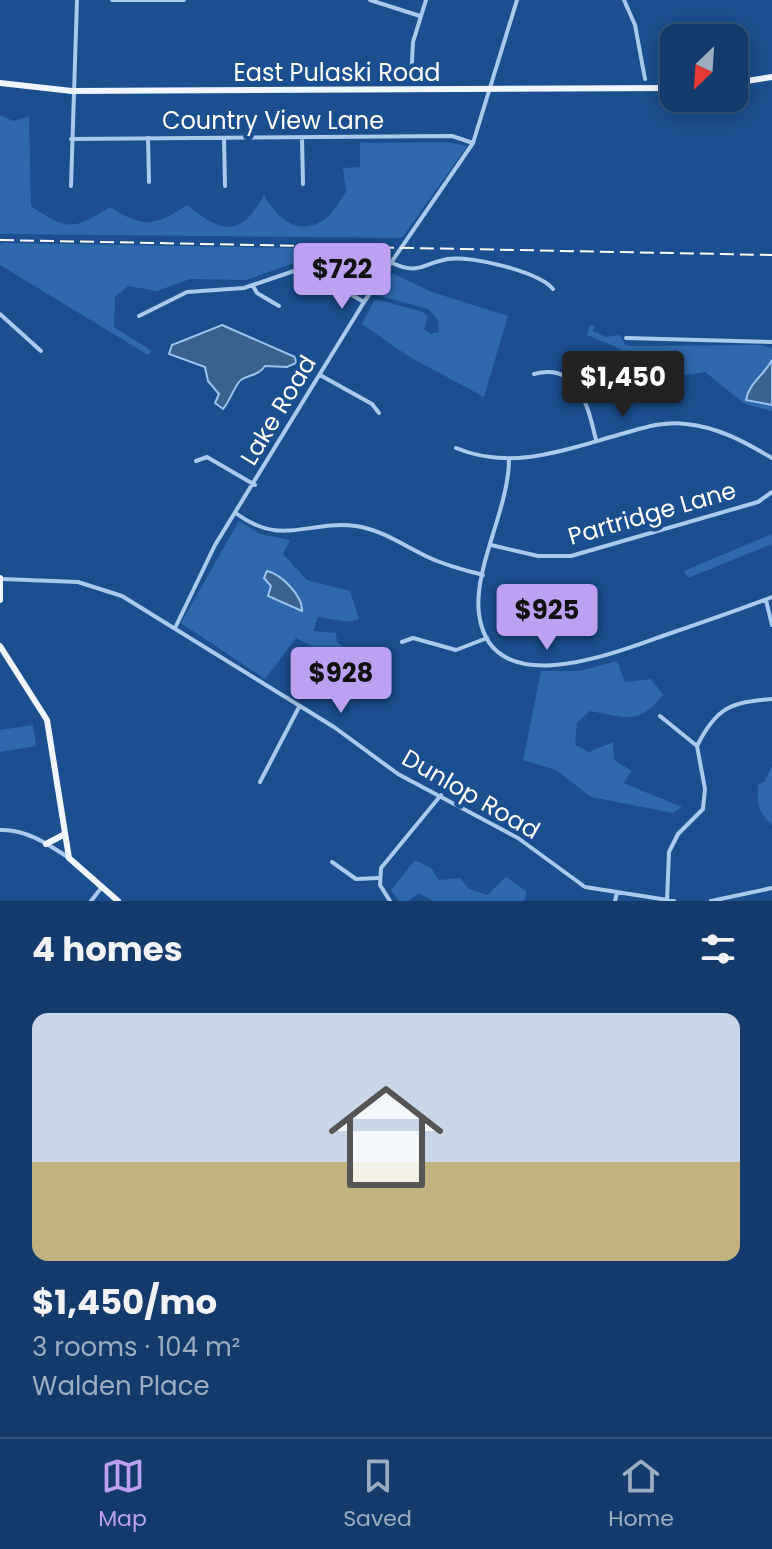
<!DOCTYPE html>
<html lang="en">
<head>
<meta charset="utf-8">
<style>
  body { margin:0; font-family:Poppins,sans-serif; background:#214673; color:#f1f3f6; height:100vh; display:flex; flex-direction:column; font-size:30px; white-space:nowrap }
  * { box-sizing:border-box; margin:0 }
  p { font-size:26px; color:#9dadc1 }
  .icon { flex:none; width:44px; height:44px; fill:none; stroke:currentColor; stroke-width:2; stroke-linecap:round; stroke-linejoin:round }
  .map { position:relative; height:901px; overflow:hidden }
  .panel { display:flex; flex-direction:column; background:#143b6b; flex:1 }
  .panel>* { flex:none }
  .needle { width:52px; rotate:205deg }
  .tools { position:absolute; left:660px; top:24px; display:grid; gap:16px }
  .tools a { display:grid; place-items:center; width:88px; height:88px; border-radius:16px; background:#143b6b; box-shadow:0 4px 20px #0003,0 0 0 2px #33557e; font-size:40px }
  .price { position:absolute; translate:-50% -68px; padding:0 18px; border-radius:8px; background:#bca0f2; color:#111; font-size:26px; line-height:52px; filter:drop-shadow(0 2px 4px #0008) }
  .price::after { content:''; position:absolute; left:50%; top:48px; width:24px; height:18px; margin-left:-12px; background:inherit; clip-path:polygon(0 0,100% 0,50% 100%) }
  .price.on { background:#222; color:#fff }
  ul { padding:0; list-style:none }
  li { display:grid; align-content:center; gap:16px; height:424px; padding:0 32px }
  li+li { border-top:2px solid #33557e }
  li span { display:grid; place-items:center; height:248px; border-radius:16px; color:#555 }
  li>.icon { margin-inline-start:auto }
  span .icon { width:144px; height:144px; fill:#fffc; stroke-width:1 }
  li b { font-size:34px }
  h2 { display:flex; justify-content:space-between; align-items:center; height:96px; padding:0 32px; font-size:34px }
  .dock { display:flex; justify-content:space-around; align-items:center; height:112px; border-top:2px solid #33557e; background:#143b6b; font-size:22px; color:#9dadc1 }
  .dock a { display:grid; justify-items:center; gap:4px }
  .dock .on { color:#bca0f2 }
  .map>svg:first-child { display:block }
</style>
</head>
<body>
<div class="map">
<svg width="772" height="901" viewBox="0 0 772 901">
  <rect width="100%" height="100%" fill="#1b4f8f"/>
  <path fill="#2e69ad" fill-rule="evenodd" d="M0 115 13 121 29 116 31 206C67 231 74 230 110 207 143 228 154 227 187 205 221 233 241 238 264 195 276 217 299 239 326 218 334 212 340 200 346 192L343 168 360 167V143L447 142 467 146 402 238 0 234Z
    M0 243 360 249 373 260 363 284 358 286 338 273 294 263 246 280 190 279 157 291 128 286 115 297 114 327 152 351 148 355 0 265Z
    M392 273 432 292 508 316 484 397 408 356 362 324 375 299 423 312 428 317 424 329 431 334 439 332 438 320 428 309 377 295Z
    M590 325 595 326 593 331 606 337 620 335 625 345 631 346 760 345 772 348V360L745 397 772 405V411L745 404 705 372C692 376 638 376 628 367 624 363 622 355 620 349L587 335Z
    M239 521 260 534 290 540 283 554 307 580 350 591 359 619 350 622 318 617 313 631 336 633 337 642 352 653 374 684 327 676 338 661 296 638 265 679 181 623ZM277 575 300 597 295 609 268 596Z
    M772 534V544L688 578 684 571Z
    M617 661 625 682 651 679 663 695C638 727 622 716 590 711L577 723 575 745 589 752 613 742 614 760 632 771 623 783 682 807 673 813 591 797 556 770 523 760 541 671H580Z
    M33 725 36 746 0 752V730Z
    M772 766V825C758 812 757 804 758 785L764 782Z
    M415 860 431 868 439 880 460 878 469 889 487 895 506 877 527 892 524 901H433L419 893 408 901H399L391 890Z"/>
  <path fill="#3c6290" stroke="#9cc4f0" stroke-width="2" d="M222 325 295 357 296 363 287 367 265 366C258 376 250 374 241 380 236 383 230 401 223 409L215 403 219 394 208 381 205 367 169 354 172 345Z
    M772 360V405L746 400C749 383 764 375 772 360Z
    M267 571C281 574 303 596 302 611L268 596 271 586 264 578Z"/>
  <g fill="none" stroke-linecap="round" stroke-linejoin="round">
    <path stroke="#a9c9ee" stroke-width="4" d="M112 0H184
      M370 0 420 16
      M624 0 635 25 645 79
      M411 81 413 42 426 0
      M148 138 149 182
      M224 138 225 186
      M302 138 303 184
      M71 139 452 136 473 143
      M71 186 77 0
      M390 262C420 276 420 264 448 259 471 255 539 272 553 289
      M253 286 257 293 279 306
      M0 314 41 351
      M139 316 187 292 244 288 294 271 317 275 364 302
      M626 338 772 342
      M534 374C579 362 588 407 596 440
      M320 375 372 404 379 413
      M456 448C513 472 570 448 625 433 646 427 665 421 686 424 718 427 745 442 772 458
      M509 459C509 509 473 568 479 614 491 705 620 651 668 634 703 622 738 610 772 597
      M196 461 207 457 255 485
      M237 514C282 547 308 520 356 526 383 530 406 547 430 558 447 566 465 570 483 575
      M491 545 538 556H571L758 502 772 492
      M2 579 78 582 122 596 334 727 398 774 518 838 585 887 674 901
      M766 600 772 625
      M176 626 215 545 364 302 473 143 517 0
      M402 642 413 638 456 650 487 638
      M660 716 697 746 705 789 703 809 678 834 669 852 667 901
      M697 746C716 708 730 702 772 699
      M260 782 299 707
      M0 830C26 829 48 844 69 858
      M332 862 356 879 378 878
      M91 901 102 887
      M390 901 380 885 381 868 441 795
      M615 901 617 892
      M711 901 772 888"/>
    <path stroke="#f0f6ff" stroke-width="6" d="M0 83 72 91 674 88
      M734 83 772 77
      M0 578V600
      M0 646 47 720 69 858 118 901
      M46 844 65 834"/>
    <path stroke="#fff" stroke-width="2" stroke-dasharray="14 6" stroke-linecap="butt" d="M0 240 772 255"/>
  </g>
  <g text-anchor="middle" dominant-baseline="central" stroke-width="8" stroke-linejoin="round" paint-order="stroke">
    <g font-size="24" fill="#fff" stroke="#1b4f8f">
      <text x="337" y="72">East Pulaski Road</text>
      <text x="273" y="120">Country View Lane</text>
      <text transform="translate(278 410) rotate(-59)">Lake Road</text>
      <text transform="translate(652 513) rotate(-16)">Partridge Lane</text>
      <text transform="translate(471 794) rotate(30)">Dunlop Road</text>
    </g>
  </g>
</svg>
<div class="tools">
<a><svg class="needle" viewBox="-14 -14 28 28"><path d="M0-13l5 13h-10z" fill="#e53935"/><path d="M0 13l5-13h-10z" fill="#9dadc1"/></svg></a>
</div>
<b class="price" style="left:342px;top:311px">$722</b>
<b class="price on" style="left:623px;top:419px">$1,450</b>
<b class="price" style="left:547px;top:652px">$925</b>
<b class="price" style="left:341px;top:715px">$928</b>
</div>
<section class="panel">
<h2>4 homes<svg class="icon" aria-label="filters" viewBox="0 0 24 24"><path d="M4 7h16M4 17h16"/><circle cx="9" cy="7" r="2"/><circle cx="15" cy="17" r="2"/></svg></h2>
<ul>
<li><span style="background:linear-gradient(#c9d6e8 60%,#c2b280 0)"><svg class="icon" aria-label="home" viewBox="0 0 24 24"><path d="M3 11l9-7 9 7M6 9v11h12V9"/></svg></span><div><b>$1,450/mo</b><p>3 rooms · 104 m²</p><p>Walden Place</p></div></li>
</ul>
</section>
<nav class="dock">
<a class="on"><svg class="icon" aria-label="map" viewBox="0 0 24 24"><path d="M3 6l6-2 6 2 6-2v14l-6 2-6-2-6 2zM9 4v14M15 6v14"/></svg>Map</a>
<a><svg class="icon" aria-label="saved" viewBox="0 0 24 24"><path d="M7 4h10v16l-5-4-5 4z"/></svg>Saved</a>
<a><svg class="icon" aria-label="home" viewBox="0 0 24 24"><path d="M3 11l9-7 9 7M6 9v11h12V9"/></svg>Home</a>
</nav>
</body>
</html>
